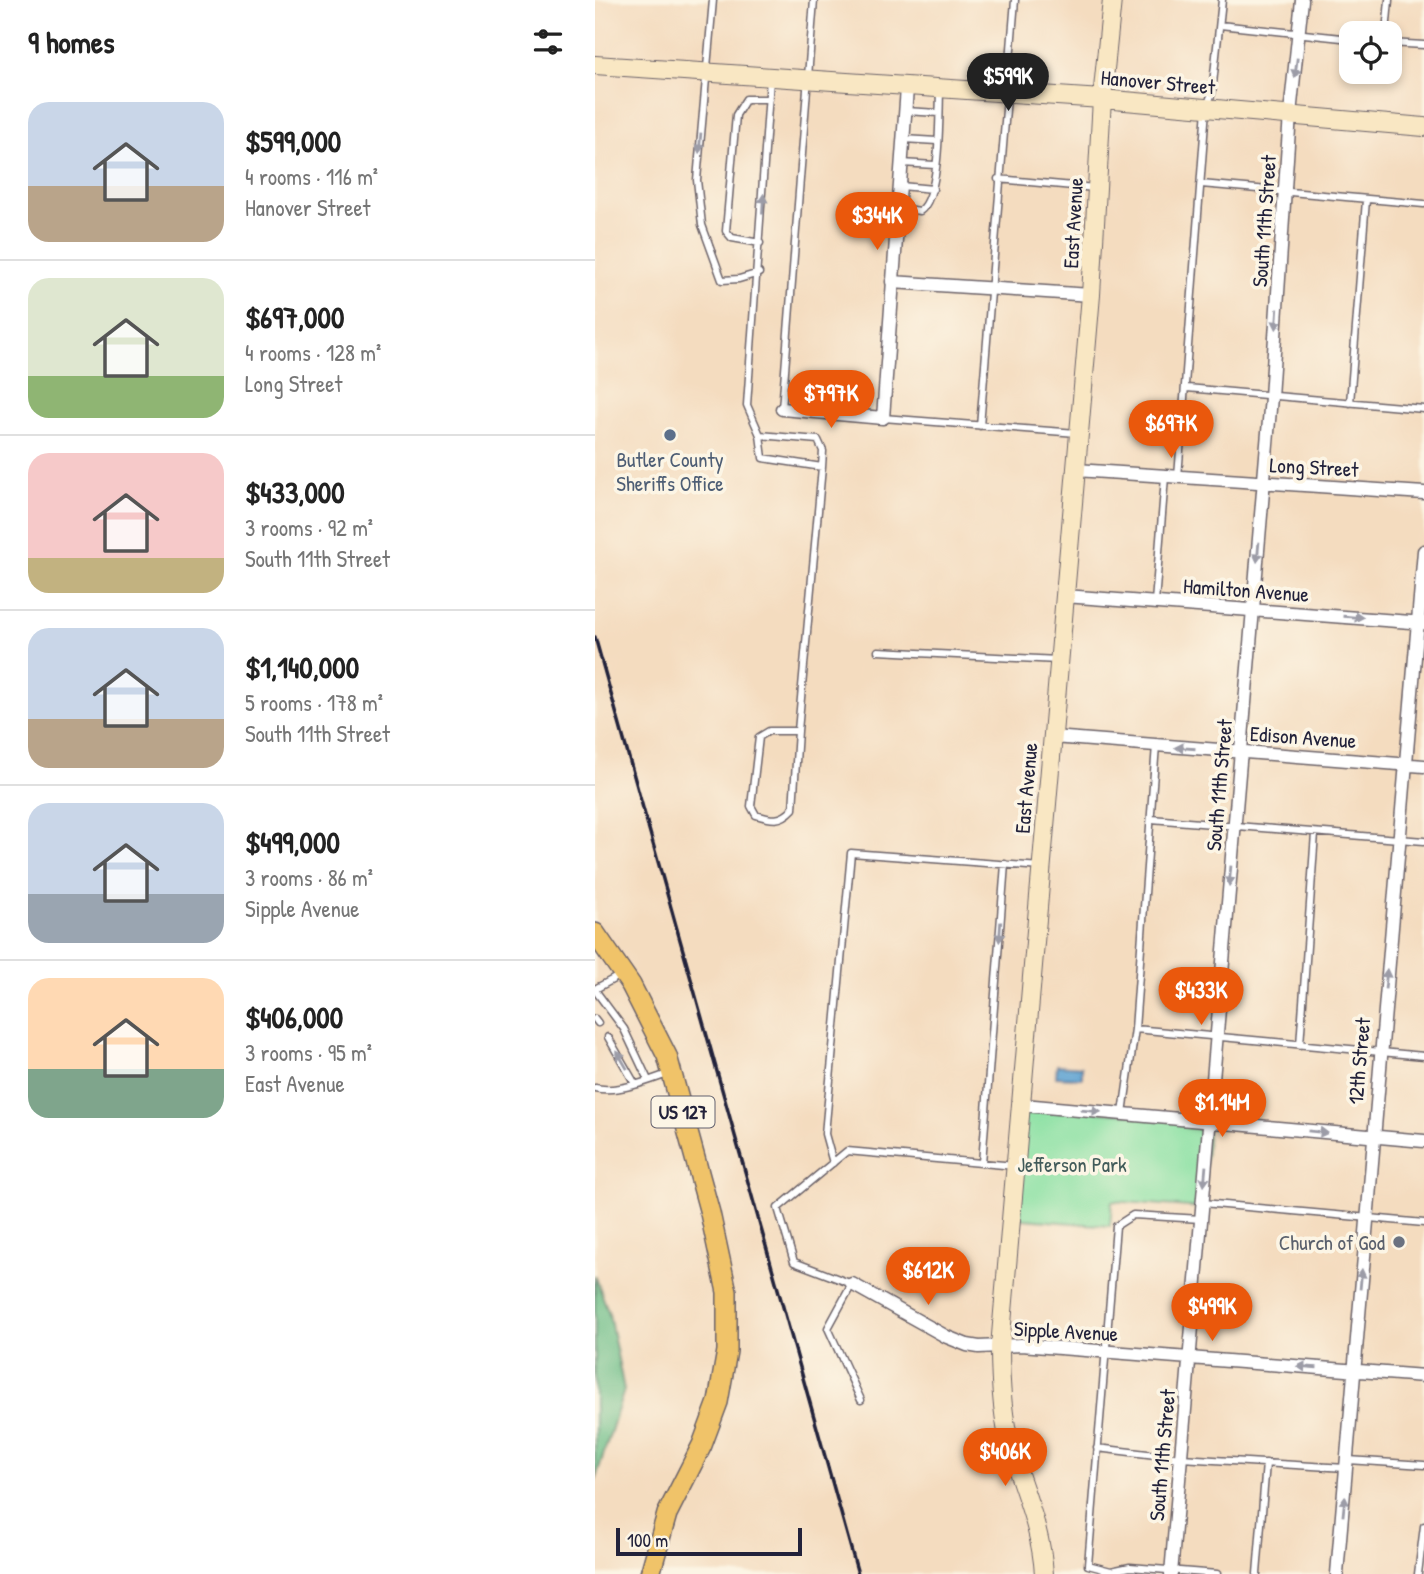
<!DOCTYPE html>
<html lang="en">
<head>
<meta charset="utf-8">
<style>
  body { margin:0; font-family:"Patrick Hand",sans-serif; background:#f2f2f2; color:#222; height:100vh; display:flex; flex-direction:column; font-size:26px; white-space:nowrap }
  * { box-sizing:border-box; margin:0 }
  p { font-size:23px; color:#767676 }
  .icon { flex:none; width:38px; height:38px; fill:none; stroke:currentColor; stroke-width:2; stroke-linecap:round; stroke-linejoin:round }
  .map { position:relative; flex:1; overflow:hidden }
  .panel { display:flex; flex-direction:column; background:#fff; width:595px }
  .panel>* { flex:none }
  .controls { position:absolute; left:744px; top:21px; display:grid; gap:14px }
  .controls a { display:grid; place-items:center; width:63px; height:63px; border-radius:14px; background:#fff; box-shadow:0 4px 10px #0003; font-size:35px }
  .scale { position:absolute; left:21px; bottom:18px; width:186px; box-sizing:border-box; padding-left:7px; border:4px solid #22223b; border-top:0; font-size:19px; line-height:24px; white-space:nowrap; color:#22223b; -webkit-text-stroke:5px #fcf5e5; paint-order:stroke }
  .price { position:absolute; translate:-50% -60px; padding:0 16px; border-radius:24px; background:#ea580c; color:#fff; font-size:23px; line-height:46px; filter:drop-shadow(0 2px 4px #0008) }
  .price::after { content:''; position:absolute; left:50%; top:42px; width:21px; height:16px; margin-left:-10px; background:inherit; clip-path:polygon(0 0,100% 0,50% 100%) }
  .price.selected { background:#222; color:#fff }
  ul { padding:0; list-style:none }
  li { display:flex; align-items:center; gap:21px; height:175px; padding:0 28px }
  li+li { border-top:2px solid #e0e0e0 }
  li span { display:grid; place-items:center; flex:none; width:196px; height:140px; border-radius:21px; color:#555 }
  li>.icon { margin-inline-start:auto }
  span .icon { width:84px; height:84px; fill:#fffc; stroke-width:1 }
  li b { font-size:30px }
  h2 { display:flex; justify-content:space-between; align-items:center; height:84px; padding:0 28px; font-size:30px }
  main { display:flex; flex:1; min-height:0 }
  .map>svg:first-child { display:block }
</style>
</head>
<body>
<main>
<section class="panel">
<h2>9 homes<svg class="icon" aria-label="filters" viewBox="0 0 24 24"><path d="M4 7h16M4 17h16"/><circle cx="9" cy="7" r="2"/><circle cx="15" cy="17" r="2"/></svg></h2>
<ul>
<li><span style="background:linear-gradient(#c9d6e8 60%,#b9a48a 0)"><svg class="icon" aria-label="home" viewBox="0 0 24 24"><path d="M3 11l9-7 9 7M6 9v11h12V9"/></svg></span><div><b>$599,000</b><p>4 rooms · 116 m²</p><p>Hanover Street</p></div></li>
<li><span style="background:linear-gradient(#dfe7d0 70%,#8fb573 0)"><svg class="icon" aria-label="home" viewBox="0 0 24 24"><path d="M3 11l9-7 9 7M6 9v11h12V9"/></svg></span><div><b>$697,000</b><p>4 rooms · 128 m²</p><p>Long Street</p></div></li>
<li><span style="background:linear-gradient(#f6c9c9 75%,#c2b280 0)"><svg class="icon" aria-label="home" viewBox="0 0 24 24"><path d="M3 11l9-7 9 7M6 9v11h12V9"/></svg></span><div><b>$433,000</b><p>3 rooms · 92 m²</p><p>South 11th Street</p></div></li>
<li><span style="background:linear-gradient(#c9d6e8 65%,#b9a48a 0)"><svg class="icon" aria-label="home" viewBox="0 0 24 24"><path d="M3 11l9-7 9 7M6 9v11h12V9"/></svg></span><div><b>$1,140,000</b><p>5 rooms · 178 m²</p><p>South 11th Street</p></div></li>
<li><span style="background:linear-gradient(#c9d6e8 65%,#9aa5b1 0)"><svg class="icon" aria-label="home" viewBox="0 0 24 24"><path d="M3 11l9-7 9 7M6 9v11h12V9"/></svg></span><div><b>$499,000</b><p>3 rooms · 86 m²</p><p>Sipple Avenue</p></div></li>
<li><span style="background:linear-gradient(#ffd9b3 65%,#7fa58c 0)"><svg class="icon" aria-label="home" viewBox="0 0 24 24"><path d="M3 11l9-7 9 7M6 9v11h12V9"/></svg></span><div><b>$406,000</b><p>3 rooms · 95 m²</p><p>East Avenue</p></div></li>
</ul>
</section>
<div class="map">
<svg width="829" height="1574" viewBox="0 0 829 1574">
  <rect width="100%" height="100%" fill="#fcf5e5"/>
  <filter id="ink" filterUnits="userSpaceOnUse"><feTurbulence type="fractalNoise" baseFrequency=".0143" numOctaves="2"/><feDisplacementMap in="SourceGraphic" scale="14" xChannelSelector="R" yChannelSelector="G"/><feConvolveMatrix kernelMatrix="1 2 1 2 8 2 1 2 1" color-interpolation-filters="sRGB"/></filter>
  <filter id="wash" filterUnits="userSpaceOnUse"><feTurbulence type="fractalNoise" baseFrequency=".00686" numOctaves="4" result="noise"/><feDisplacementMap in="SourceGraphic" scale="28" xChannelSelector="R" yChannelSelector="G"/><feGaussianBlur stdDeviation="1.57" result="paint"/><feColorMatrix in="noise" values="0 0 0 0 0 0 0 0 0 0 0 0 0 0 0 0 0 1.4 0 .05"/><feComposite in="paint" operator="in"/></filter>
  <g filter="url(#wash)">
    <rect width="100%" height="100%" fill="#f4dcbf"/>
    <path fill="#8ce1a4" stroke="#578270" stroke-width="2" d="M428 1105 614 1121 607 1208 517 1201 515 1226 417 1218Z"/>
    <path fill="#71bf8a" stroke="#4a7062" stroke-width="2" d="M0 1275 14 1314 29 1390 0 1481Z"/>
    <path fill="#5da2d2" stroke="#406286" stroke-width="2" d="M462 1065 487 1067V1078L461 1077Z"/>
  </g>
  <g filter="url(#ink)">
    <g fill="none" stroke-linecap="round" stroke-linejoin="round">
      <g stroke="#6c6369" stroke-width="9">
        <path id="lane" d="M118 0 102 180 107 225 127 280 144 279 164 273
          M625 25 756 39
          M791 33 794 0
          M794 43 829 45
          M310 111 344 113
          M308 139 342 141
          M306 163 340 165
          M403 179 500 188
          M606 184 829 204
          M306 186 338 189
          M304 208 325 211C346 197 344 115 345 90
          M165 243 137 238 131 231 141 115 151 99H174
          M592 388 829 409
          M755 403 771 200
          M187 409 219 0
          M288 418 482 433
          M385 426 420 0
          M165 435 223 440 228 451 227 467 168 458 165 435 152 405 175 79
          M583 477 611 109 617 93 627 0
          M560 602 570 477
          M283 651 463 660
          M203 731 198 809C186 822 177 820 161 815L156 806 164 737 174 731H203L227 467
          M556 819 829 841
          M0 989 26 975
          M0 990 29 1029 53 1080
          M0 1019 3 1023
          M540 1029 829 1056
          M13 1037 40 1084
          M705 1045 720 833
          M0 1088C22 1093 54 1081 75 1073
          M528 1113 540 1029 561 745
          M238 1163 230 1134 256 853 446 867
          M387 1163 410 864
          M608 1203 829 1223
          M606 1219 538 1215 521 1226 493 1565 516 1571 535 1567 622 1574
          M266 1400 233 1328 257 1284 199 1262 183 1208 252 1151 420 1166
          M502 1448 586 1458 751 1468
          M753 1460 829 1465
          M662 1574 671 1463
          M823 1574 829 1526"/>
      </g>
      <g stroke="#6c6369" stroke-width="15">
        <path id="street" d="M297 282 496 295
          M187 409 288 418 312 88
          M481 470 829 493
          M470 596 829 623
          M458 737 829 766
          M428 1105 829 1141
          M257 1284 352 1337 372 1345 384 1347 426 1345 829 1376
          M576 1574 676 397 695 114 707 0
          M742 1574 829 551"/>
      </g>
      <g stroke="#6c6369" stroke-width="20">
        <path id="secondary" d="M0 65 507 99 829 127
          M449 1574C446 1527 429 1493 416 1449 407 1416 405 1382 405 1347L496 295 507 99 517 0"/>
      </g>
      <g stroke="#6c6369" stroke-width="22">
        <path id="primary" d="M0 933 36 985 72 1056 115 1213 132 1292V1351L123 1402 107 1445 72 1514 55 1574"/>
      </g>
      <use href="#lane" stroke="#fff" stroke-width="6"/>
      <use href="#street" stroke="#fff" stroke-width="12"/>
      <use href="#secondary" stroke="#f9e7c3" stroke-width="18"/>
      <use href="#primary" stroke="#f0c369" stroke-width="19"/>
      <path stroke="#22223b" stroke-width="3.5" d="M0 637 263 1574"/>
    </g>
    <defs><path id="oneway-solid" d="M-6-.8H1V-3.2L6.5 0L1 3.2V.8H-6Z" transform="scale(1.75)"/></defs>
    <g fill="#9c9ca7">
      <use href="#oneway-solid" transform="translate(701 68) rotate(97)"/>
      <use href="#oneway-solid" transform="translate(105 143) rotate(95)"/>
      <use href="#oneway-solid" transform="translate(168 204) rotate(-87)"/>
      <use href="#oneway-solid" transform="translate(682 319) rotate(94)"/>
      <use href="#oneway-solid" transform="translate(663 552) rotate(95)"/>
      <use href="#oneway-solid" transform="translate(758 617) rotate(4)"/>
      <use href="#oneway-solid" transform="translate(590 748) rotate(-176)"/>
      <use href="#oneway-solid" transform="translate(635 876) rotate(95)"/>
      <use href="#oneway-solid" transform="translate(405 932) rotate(94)"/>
      <use href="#oneway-solid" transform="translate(791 979) rotate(-85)"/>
      <use href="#oneway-solid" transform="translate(27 1060) rotate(-120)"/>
      <use href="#oneway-solid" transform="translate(496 1111) rotate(5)"/>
      <use href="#oneway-solid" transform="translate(723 1132) rotate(6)"/>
      <use href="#oneway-solid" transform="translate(610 1176) rotate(95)"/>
      <use href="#oneway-solid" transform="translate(766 1279) rotate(-85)"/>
      <use href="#oneway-solid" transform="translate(712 1367) rotate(-176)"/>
      <use href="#oneway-solid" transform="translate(749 1506) rotate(-84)"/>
    </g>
  </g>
  <circle fill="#5c6f8a" stroke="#fcf5e5" stroke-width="2.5" cx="75" cy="435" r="7"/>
  <circle fill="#6b7280" stroke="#fcf5e5" stroke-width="2.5" cx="804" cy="1242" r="7"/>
  <g text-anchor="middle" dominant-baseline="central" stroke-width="7" stroke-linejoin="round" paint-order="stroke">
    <rect fill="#fcf5e5" stroke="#63616e" stroke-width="2" x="56.5" y="1096.5" width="63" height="31" rx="5"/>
    <g font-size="19" font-weight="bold" fill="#22223b">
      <text x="88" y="1112">US 127</text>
    </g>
    <g font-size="21" fill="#22223b" stroke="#fcf5e5">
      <text transform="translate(563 82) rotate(5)">Hanover Street</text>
      <text transform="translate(669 221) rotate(-86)">South 11th Street</text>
      <text transform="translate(478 223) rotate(-87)">East Avenue</text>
      <text transform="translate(719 467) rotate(3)">Long Street</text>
      <text transform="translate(651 590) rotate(4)">Hamilton Avenue</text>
      <text transform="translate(708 737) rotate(4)">Edison Avenue</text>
      <text transform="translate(624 785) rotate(-85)">South 11th Street</text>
      <text transform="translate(431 788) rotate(-85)">East Avenue</text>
      <text transform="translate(764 1061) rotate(-85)">12th Street</text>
      <text transform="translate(471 1331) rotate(3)">Sipple Avenue</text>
      <text transform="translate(567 1455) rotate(-85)">South 11th Street</text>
    </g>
    <g font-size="21" fill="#4e5e75" stroke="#fcf5e5">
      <text x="75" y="459">Butler County<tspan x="75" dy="24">Sheriffs Office</tspan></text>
    </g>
    <g font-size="21" fill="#425b5a" stroke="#fcf5e5">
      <text x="477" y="1164">Jefferson Park</text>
    </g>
    <g font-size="21" fill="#5b616d" stroke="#fcf5e5" text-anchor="end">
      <text x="790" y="1242">Church of God</text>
    </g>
  </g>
</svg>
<div class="controls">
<a><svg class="icon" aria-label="locate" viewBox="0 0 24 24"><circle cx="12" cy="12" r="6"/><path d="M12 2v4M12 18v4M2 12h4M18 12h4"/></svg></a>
</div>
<div class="scale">100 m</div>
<b class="price selected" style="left:413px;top:113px">$599K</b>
<b class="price" style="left:282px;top:252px">$344K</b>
<b class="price" style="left:236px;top:430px">$797K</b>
<b class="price" style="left:576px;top:460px">$697K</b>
<b class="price" style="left:606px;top:1027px">$433K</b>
<b class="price" style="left:627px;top:1139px">$1.14M</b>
<b class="price" style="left:333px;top:1307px">$612K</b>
<b class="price" style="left:617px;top:1343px">$499K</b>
<b class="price" style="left:410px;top:1488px">$406K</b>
</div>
</main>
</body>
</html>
